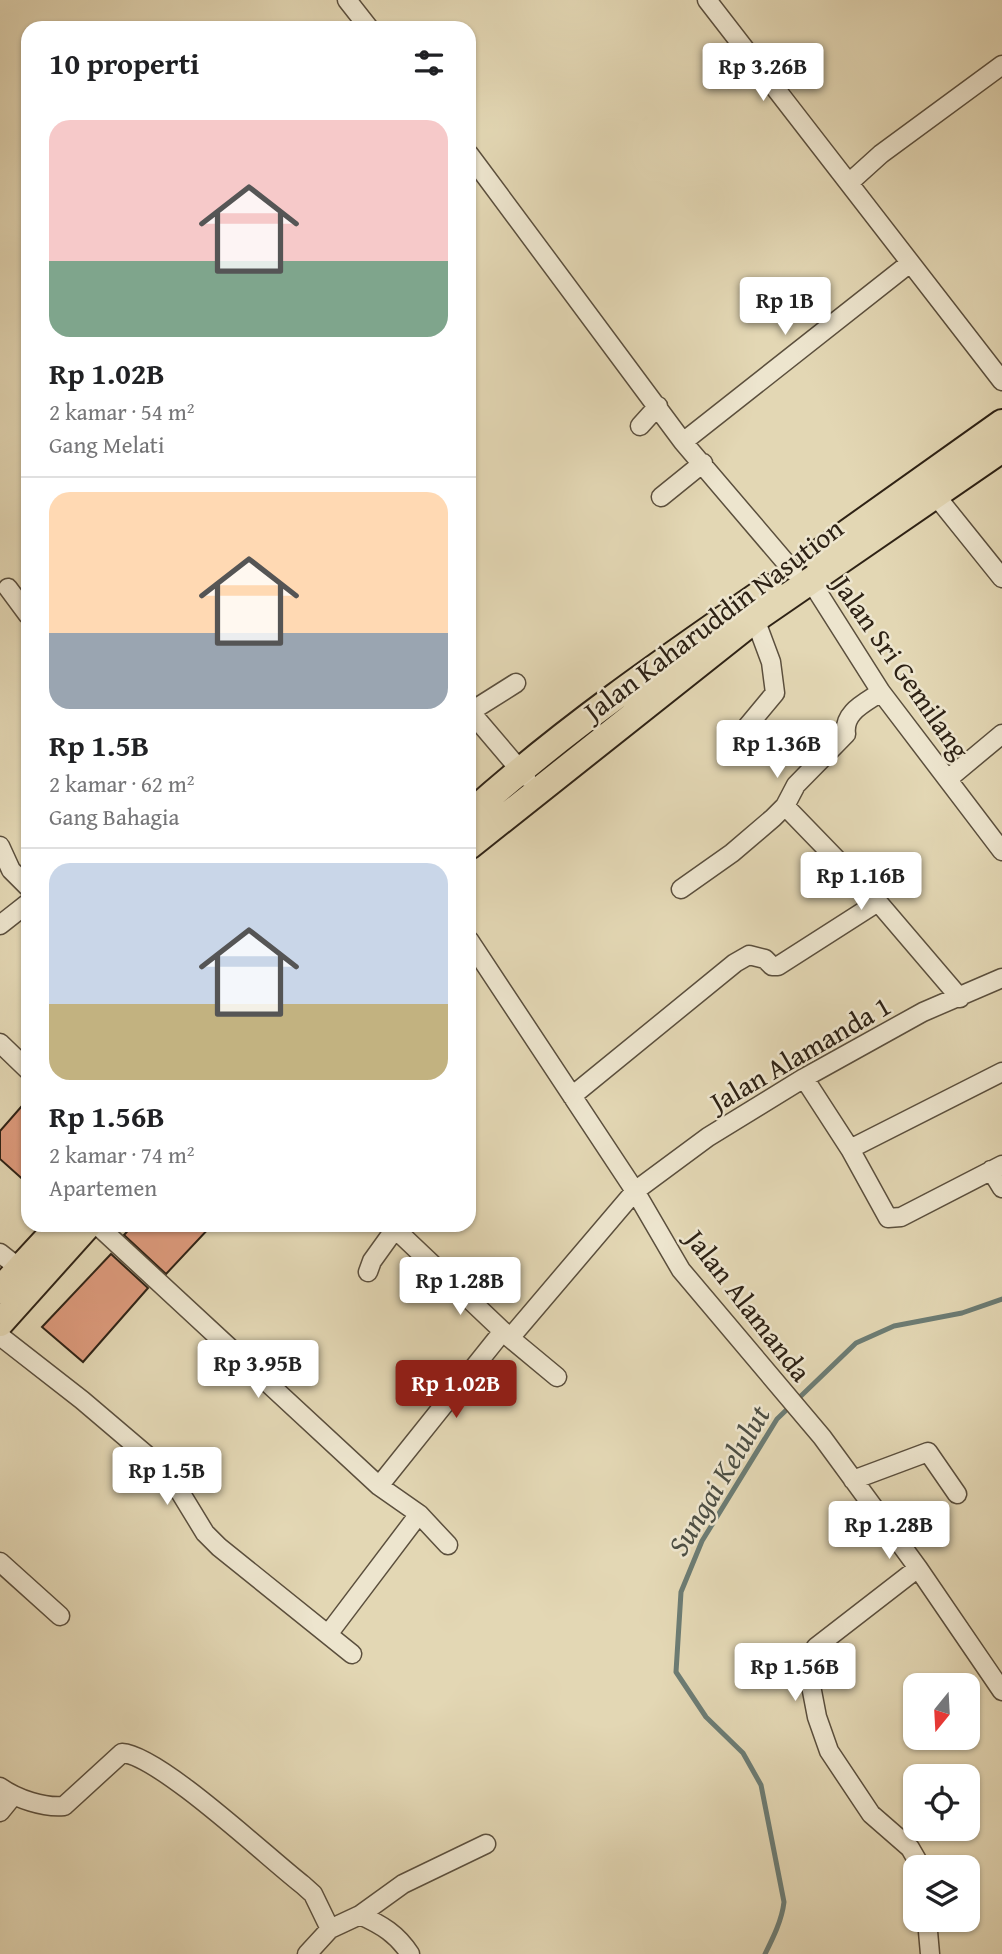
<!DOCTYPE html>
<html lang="id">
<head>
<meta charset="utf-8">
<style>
  body { margin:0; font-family:"Gentium Book Plus",serif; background:#f2f2f2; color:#202124; height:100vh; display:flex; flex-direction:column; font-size:26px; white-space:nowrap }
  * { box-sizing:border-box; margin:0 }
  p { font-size:23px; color:#757577 }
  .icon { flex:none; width:38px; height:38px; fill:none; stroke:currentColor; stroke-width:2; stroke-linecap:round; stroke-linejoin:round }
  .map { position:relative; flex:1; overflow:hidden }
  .panel { position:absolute; left:21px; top:21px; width:455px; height:1211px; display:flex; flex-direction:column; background:#fff; border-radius:21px; box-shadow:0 2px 5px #0004 }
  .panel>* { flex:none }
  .needle { width:46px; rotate:198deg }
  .tools { position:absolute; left:903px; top:1673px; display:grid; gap:14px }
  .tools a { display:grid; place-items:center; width:77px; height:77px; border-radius:14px; background:#fff; box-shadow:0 2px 5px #0004; font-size:35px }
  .price { position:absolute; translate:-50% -60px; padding:0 16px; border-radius:7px; background:#fff; color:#222; font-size:23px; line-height:46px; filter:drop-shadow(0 2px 4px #0008) }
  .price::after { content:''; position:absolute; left:50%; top:42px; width:21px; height:16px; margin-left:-10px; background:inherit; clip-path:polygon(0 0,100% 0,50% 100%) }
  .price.selected { background:#8f2418; color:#fff }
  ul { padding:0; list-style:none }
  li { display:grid; align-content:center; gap:14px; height:371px; padding:0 28px }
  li+li { border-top:2px solid #e0e0e0 }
  li span { display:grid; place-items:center; height:217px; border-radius:21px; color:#555 }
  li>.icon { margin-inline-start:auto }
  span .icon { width:126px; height:126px; fill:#fffc; stroke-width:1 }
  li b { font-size:30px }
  h2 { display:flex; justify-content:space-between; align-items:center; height:84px; padding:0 28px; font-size:30px }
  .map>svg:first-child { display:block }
</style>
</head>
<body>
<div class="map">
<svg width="1002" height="1954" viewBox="0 0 1002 1954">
  <rect width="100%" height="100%" fill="#e3d7b4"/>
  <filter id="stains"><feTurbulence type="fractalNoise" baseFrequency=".00286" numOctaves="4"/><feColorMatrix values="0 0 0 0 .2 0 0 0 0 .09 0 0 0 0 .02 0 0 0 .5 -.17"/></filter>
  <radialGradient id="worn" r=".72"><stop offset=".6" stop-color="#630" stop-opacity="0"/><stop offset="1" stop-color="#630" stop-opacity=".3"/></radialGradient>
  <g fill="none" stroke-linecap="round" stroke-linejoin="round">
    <path stroke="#6c7c74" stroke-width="5" d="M765 1954C773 1938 782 1920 784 1902L761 1785 743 1753 706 1717 676 1672 681 1592 702 1541 777 1419 856 1343 894 1326 962 1313 1002 1299"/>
  </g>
  <path fill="#dd9a7c" stroke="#2e2215" stroke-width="2" d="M28 1099V1184L0 1159V1131Z
    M133 1225H212L166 1274 124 1235Z
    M111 1254 148 1288 83 1362 42 1327Z"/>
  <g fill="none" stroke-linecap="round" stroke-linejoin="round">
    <g stroke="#5b4f3d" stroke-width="21">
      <path id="minor" d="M347 0 369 28
        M707 0 1002 381
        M469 154 683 442 793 571
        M850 182 881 154 1002 65
        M640 426 658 406
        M683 442 910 263
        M936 496 1002 578
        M661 497 703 463
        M810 580 881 692 1002 851
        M8 588 28 615
        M469 710 526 777
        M470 712 516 683
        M736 740 775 693 771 662 755 619
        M948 779 1002 734
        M785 806 878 902 960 998
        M0 846 11 870 28 887
        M681 889 732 853 773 818 785 806 796 785 846 734C843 712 865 703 881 692
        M0 925 28 903
        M469 940 635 1191 681 1270 822 1437 918 1568 1002 1691
        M0 1043 28 1070
        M804 1078 850 1149 888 1218 901 1217 1002 1165
        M572 1096 735 963 749 955 765 959 772 966H778L878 902
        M850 1149 1002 1072
        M991 1170 1002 1188
        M97 1225 379 1486 419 1514 448 1545
        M391 1225 510 1338 557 1377
        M0 1253 19 1268
        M368 1272 372 1261 395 1229
        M0 1336 82 1400 169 1474 205 1533 219 1547 352 1654
        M510 1338 635 1191 708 1137 804 1078 923 1012 1002 978
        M853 1480 928 1452 957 1494
        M379 1486 503 1331
        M0 1562 60 1616
        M918 1568 816 1647 807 1665 817 1717 829 1751 871 1814 910 1848 921 1867
        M329 1633 419 1514
        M0 1787C17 1799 44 1808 64 1806L122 1753C159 1755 268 1858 303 1885L313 1894 330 1929
        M0 1812 13 1796
        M360 1915C382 1925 397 1934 410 1954
        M927 1920 930 1954
        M307 1954 330 1929 360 1915 403 1884 486 1844"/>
    </g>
    <g stroke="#2e2215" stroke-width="30">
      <path id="highway" d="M815 556 1002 423
        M469 815C562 731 666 659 769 588
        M469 846 755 619 1002 449
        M0 1290 60 1225
        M0 1323 88 1225"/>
    </g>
    <use href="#minor" stroke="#ede5ce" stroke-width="18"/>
    <use href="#highway" stroke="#e3d7b4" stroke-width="26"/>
  </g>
  <g text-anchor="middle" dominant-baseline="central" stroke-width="5" stroke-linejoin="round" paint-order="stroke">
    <g font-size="28" fill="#2e2215" stroke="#ede5ce">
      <text transform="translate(713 619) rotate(-37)">Jalan Kaharuddin Nasution</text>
      <text transform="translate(902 667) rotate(55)">Jalan Sri Gemilang</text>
      <text transform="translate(800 1053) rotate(-30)">Jalan Alamanda 1</text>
      <text transform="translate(749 1305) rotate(52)">Jalan Alamanda</text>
    </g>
    <g font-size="30" font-style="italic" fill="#4d4f44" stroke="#ede5ce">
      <text transform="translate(718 1480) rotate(-59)">Sungai Kelulut</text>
    </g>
  </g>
  <rect width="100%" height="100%" filter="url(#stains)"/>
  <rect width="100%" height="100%" fill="url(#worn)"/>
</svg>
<div class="tools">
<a><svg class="needle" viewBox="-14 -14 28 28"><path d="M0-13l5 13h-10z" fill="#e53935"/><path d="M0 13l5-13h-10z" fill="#757577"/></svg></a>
<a><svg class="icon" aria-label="locate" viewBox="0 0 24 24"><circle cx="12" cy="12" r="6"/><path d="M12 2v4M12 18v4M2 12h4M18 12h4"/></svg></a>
<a><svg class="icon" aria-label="layers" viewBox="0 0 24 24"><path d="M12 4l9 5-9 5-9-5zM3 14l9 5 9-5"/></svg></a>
</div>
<b class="price" style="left:763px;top:103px">Rp 3.26B</b>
<b class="price" style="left:785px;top:337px">Rp 1B</b>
<b class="price" style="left:777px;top:780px">Rp 1.36B</b>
<b class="price" style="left:861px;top:912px">Rp 1.16B</b>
<b class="price" style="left:460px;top:1317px">Rp 1.28B</b>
<b class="price" style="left:258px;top:1400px">Rp 3.95B</b>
<b class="price selected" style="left:456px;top:1420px">Rp 1.02B</b>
<b class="price" style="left:167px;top:1507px">Rp 1.5B</b>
<b class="price" style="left:889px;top:1561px">Rp 1.28B</b>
<b class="price" style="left:795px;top:1703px">Rp 1.56B</b>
<section class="panel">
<h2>10 properti<svg class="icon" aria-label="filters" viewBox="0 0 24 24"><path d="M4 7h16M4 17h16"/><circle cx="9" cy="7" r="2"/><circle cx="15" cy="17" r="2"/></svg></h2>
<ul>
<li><span style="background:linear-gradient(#f6c9c9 65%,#7fa58c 0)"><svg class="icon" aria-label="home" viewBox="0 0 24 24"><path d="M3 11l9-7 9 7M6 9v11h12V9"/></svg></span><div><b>Rp 1.02B</b><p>2 kamar · 54 m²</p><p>Gang Melati</p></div></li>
<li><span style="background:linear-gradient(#ffd9b3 65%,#9aa5b1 0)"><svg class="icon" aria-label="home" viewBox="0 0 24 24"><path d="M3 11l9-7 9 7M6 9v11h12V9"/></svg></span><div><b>Rp 1.5B</b><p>2 kamar · 62 m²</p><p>Gang Bahagia</p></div></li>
<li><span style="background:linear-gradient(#c9d6e8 65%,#c2b280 0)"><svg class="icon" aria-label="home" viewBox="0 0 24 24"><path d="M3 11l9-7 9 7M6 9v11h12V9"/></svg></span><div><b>Rp 1.56B</b><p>2 kamar · 74 m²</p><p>Apartemen</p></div></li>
</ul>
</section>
</div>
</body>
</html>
